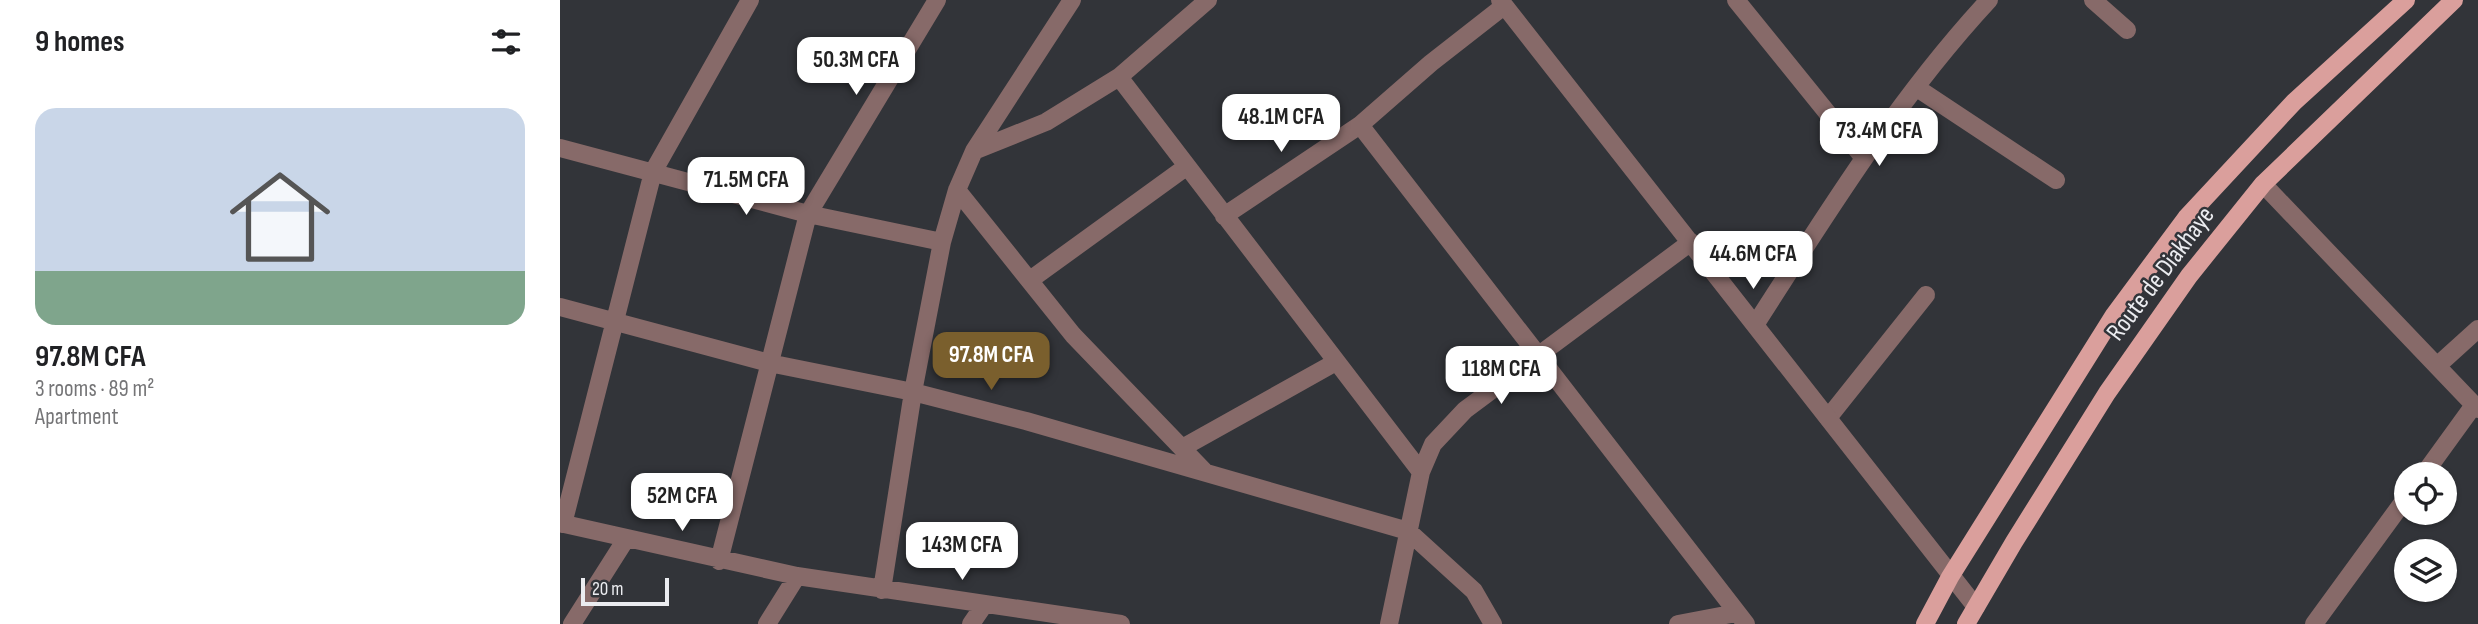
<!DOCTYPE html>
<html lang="en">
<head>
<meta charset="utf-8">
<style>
  body { margin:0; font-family:"Sofia Sans Condensed",sans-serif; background:#f2f2f2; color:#202124; height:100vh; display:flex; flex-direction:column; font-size:26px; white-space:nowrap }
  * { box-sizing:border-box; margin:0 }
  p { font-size:23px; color:#757577 }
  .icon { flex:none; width:38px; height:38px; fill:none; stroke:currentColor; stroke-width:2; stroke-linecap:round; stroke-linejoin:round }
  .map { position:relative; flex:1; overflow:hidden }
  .drawer { display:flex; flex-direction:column; background:#fff; width:560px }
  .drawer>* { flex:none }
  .fabs { position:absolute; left:1834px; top:462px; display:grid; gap:14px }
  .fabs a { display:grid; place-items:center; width:63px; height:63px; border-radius:50%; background:#fff; box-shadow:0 2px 5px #0004; font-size:35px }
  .scale { position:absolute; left:21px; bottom:18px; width:88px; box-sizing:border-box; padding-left:7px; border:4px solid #ebecf0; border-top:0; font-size:19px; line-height:24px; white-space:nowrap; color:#ebecf0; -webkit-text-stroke:5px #323439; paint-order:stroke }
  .price { position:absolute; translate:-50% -60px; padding:0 16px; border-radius:14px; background:#fff; color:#222; font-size:23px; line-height:46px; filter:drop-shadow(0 2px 4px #0008) }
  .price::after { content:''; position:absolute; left:50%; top:42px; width:21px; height:16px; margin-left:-10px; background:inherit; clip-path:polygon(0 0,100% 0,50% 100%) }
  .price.selected { background:#7a5f2d; color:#fff }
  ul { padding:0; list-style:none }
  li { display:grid; align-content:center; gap:14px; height:371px; padding:0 35px }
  li span { display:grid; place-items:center; height:217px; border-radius:21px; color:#555 }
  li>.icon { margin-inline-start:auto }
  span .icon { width:126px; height:126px; fill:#fffc; stroke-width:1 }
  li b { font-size:30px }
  h2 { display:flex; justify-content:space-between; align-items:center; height:84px; padding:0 35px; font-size:30px }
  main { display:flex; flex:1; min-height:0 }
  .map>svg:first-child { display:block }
</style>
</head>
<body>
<main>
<section class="drawer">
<h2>9 homes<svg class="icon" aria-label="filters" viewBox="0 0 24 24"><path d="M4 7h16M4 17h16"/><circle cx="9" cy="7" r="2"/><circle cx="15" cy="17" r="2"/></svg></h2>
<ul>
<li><span style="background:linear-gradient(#c9d6e8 75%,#7fa58c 0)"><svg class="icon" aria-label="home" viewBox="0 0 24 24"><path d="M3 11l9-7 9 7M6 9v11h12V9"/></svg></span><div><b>97.8M CFA</b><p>3 rooms · 89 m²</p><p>Apartment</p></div></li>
</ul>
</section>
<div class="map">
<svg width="1918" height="624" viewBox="0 0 1918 624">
  <rect width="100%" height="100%" fill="#323439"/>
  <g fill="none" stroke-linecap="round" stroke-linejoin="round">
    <path stroke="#876a69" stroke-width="18" d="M1268 418 1366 295"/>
    <path stroke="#876a69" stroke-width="18" d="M940 0 1416 607
      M1176 0 1303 157
      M1533 0 1567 30
      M559 77 861 472
      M1357 88 1496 180
      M800 125 1186 624
      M0 148 248 214 382 242
      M414 151 486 122 559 77 648 0
      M1703 184 1918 409
      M397 190 513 335 644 471
      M664 216 800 125 871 63 944 6
      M470 280 626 167
      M0 307 209 363 353 392 466 421 848 531 914 591 933 624
      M1195 325C1267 213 1338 98 1429 0
      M1877 366 1918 329
      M622 448 776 362
      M1864 474 1914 405
      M0 523 237 576 561 624
      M3 524 93 172 190 0
      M159 561 248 214 377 0
      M322 590 353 392 382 242 397 190 414 151 512 0
      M12 624 66 539
      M207 624 237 576
      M411 624 424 605
      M829 624 861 472 873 444 905 410 1131 242
      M1118 624 1176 613
      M1754 624 1846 498"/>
    <path stroke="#da9f9c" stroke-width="18" d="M1365 624 1390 577 1554 315 1626 218 1734 102 1846 0
      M1406 624 1454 542 1547 393 1629 276 1703 184 1894 0"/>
  </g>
  <g text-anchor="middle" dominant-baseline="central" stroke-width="5" stroke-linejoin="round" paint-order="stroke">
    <g font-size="26" fill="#ebecf0" stroke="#323439">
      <text transform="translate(1601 274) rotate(-53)">Route de Diakhaye</text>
    </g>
  </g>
</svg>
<div class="fabs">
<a><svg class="icon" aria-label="locate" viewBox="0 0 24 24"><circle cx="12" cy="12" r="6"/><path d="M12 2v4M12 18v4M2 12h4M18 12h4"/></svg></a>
<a><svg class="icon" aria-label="layers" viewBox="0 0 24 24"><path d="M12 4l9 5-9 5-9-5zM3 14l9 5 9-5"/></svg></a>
</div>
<div class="scale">20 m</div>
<b class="price" style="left:296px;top:97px">50.3M CFA</b>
<b class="price" style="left:721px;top:154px">48.1M CFA</b>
<b class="price" style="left:1319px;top:168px">73.4M CFA</b>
<b class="price" style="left:186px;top:217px">71.5M CFA</b>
<b class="price" style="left:1193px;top:291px">44.6M CFA</b>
<b class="price selected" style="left:431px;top:392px">97.8M CFA</b>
<b class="price" style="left:941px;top:406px">118M CFA</b>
<b class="price" style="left:122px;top:533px">52M CFA</b>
<b class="price" style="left:402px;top:582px">143M CFA</b>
</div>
</main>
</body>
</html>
